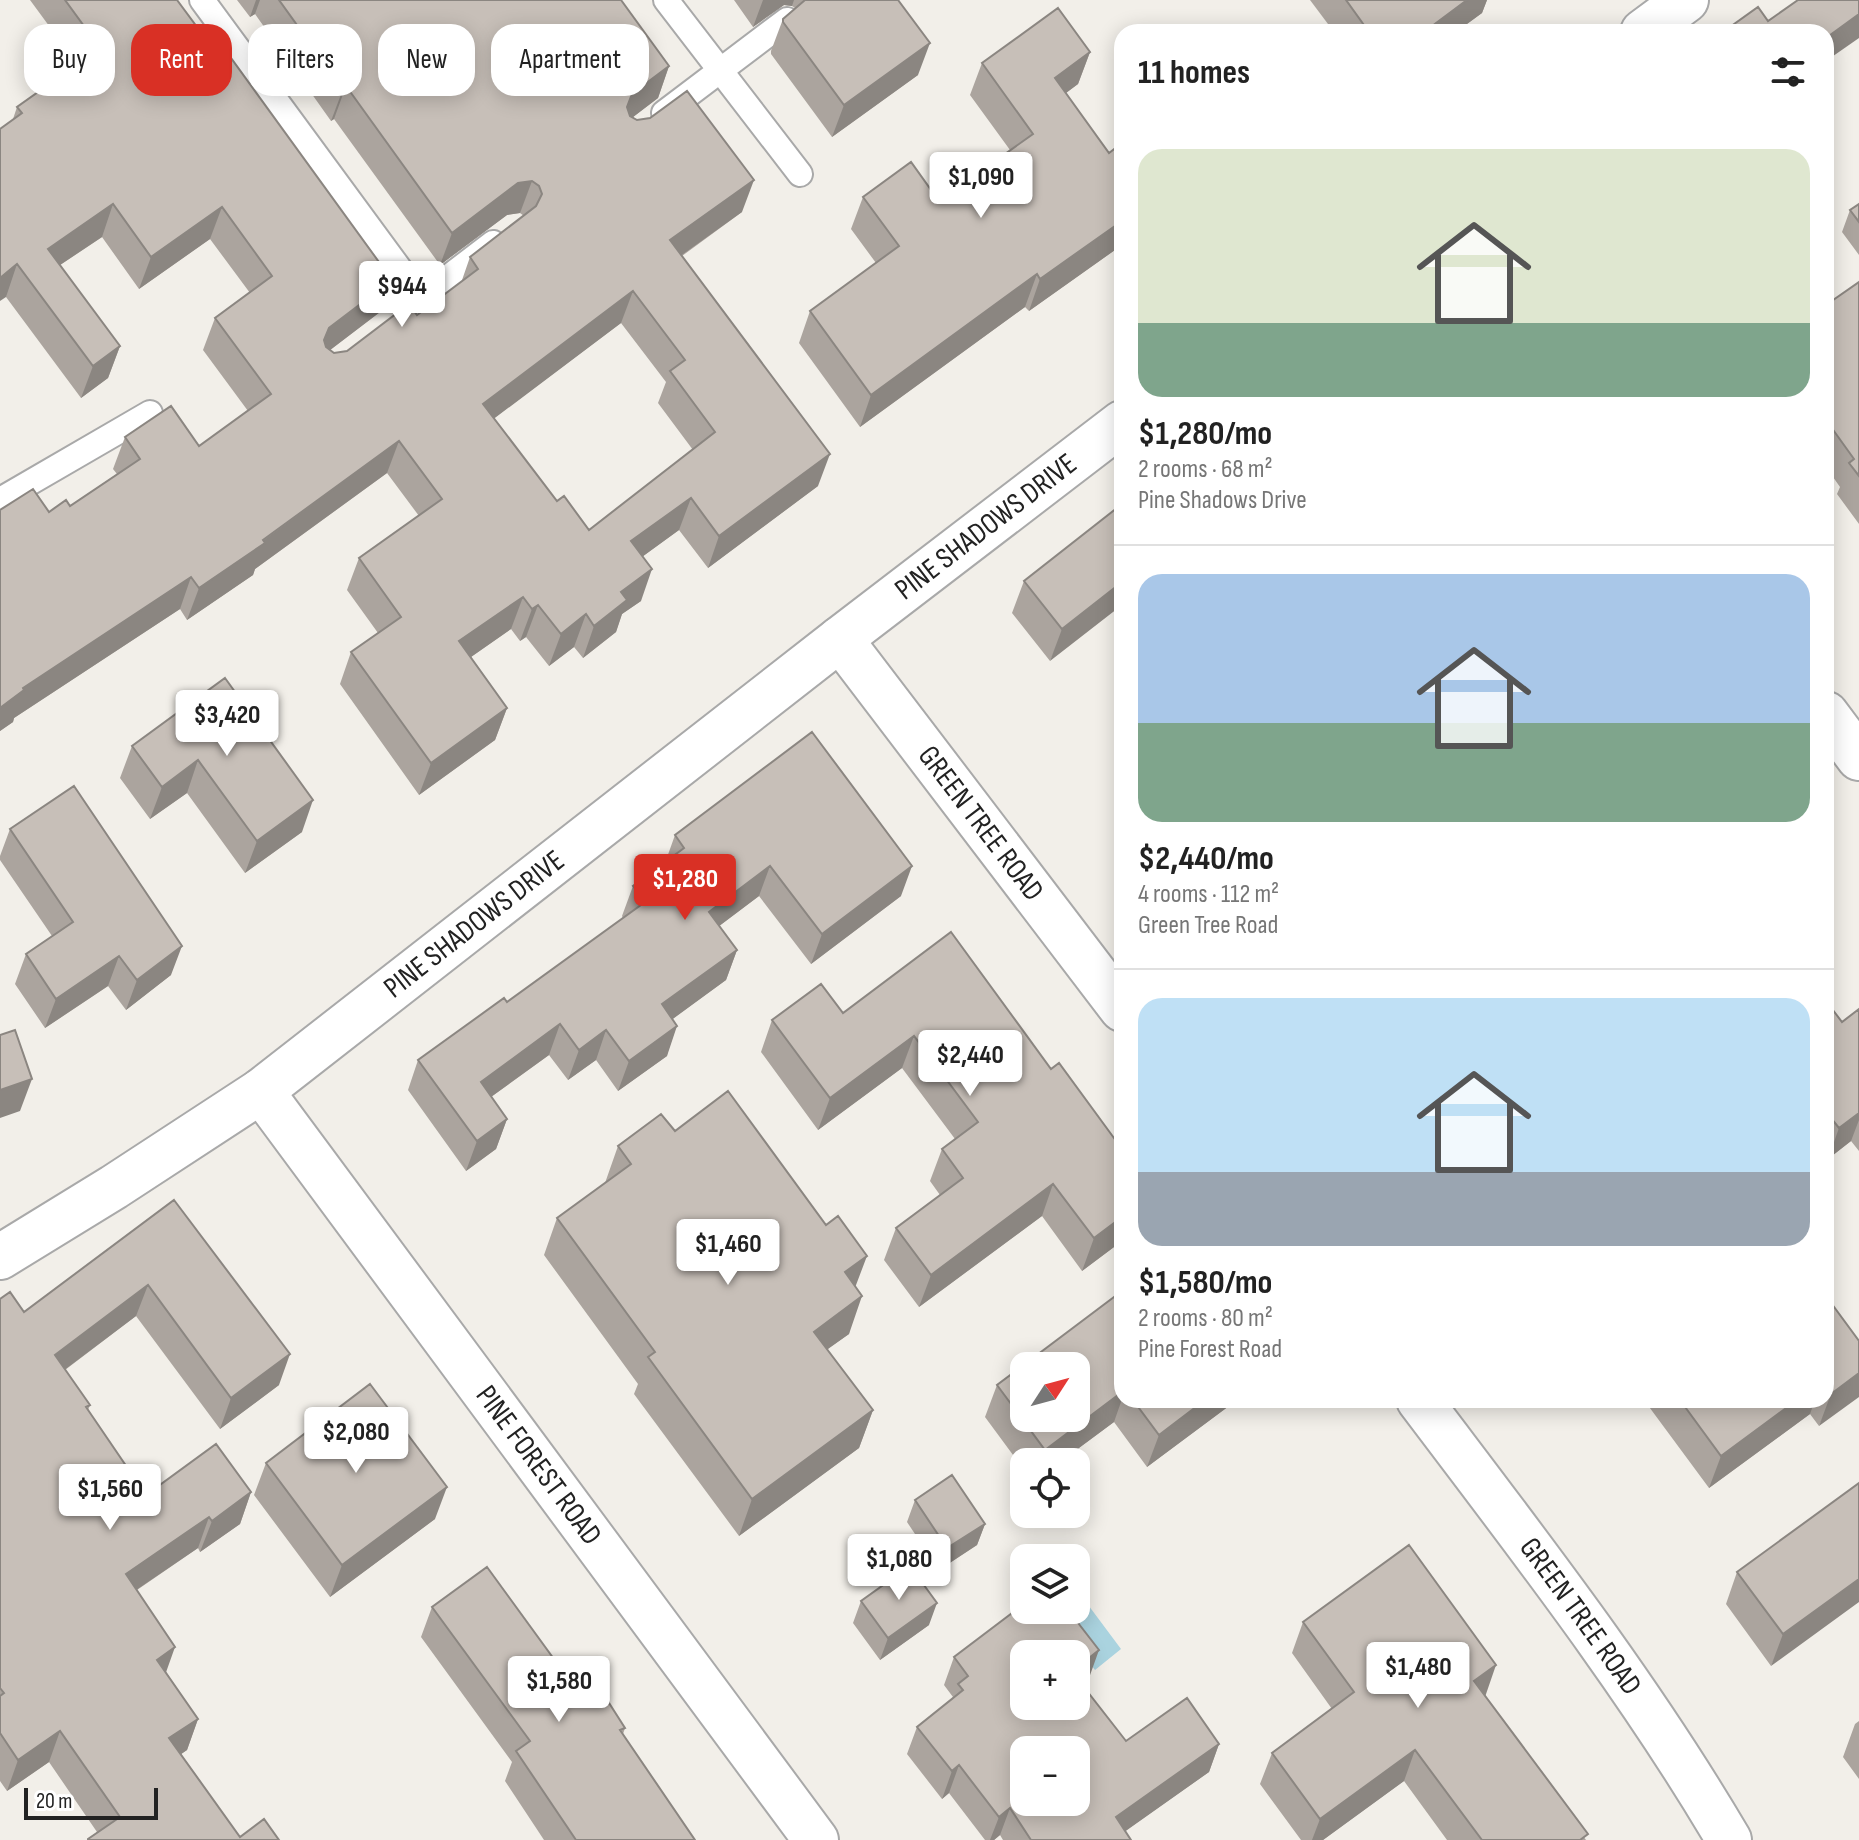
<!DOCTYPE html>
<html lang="en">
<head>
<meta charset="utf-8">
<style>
  body { margin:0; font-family:"Sofia Sans Condensed",sans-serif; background:#f2f2f2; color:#222; height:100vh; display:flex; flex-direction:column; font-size:30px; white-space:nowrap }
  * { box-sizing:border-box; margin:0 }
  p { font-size:26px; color:#767676 }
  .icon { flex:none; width:44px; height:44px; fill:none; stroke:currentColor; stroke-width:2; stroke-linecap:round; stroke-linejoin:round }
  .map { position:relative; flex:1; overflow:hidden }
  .sheet { position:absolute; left:1114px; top:24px; width:720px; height:1384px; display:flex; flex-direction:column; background:#fff; border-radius:24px; box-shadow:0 4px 20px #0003 }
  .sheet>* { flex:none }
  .banner { position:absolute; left:24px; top:24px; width:760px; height:72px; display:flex; gap:16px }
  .needle { width:52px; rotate:54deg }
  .fabs { position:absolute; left:1010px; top:1352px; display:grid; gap:16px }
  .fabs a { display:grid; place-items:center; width:80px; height:80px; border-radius:16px; background:#fff; box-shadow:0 4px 20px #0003; font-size:40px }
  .scale { position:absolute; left:24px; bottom:20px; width:134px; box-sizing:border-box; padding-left:8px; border:4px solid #222; border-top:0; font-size:22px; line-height:28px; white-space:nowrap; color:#222; -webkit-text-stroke:6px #fff; paint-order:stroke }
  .price { position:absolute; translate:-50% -68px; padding:0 18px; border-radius:8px; background:#fff; color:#222; font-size:26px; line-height:52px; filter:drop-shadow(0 2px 4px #0008) }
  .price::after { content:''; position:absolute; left:50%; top:48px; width:24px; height:18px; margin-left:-12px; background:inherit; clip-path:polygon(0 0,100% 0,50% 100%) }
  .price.on { background:#d93025; color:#fff }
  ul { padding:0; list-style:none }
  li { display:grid; align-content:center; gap:16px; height:424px; padding:0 24px }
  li+li { border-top:2px solid #e0e0e0 }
  li span { display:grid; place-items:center; height:248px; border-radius:24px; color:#555 }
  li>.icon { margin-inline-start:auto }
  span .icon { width:144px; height:144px; fill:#fffc; stroke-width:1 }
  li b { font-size:34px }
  h2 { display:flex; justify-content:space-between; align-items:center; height:96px; padding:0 24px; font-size:34px }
  .tag { padding:0 28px; border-radius:24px; background:#fff; box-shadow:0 4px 20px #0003; font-size:28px; line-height:72px }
  .tag.on { background:#d93025; color:#fff }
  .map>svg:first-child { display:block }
</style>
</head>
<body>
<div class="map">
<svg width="1859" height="1840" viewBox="0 0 1859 1840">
  <rect width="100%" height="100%" fill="#f2efe9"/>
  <path fill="#aad3df" d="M1077 1590 1121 1649 1095 1670 1050 1611 1076 1610Z"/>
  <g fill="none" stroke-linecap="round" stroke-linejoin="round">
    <g stroke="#a9a9a9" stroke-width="28">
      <path id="lane" d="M202 0 421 298
        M666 0 800 174
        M664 113 787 20
        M408 308 493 243
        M0 500 150 413"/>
    </g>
    <g stroke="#a9a9a9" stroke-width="48">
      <g id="street">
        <path d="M1643 32 1686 0"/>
        <path id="s1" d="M840 639 1122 1009"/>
        <path d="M1826 714 1859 758"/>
        <path id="s2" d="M261 1091 816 1840"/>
        <path id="s3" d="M0 1257 114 1187 261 1091 840 639 1122 423"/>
        <path id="s4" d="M1419 1400C1527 1543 1638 1685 1729 1840"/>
      </g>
    </g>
    <use href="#lane" stroke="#fff" stroke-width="24"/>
    <use href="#street" stroke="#fff" stroke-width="44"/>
  </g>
  <path fill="#aba49e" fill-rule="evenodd" d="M30 0H177L203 35 392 280 380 312 330 350 334 353 347 351 417 315 461 283 470 257 524 216 520 213 507 215 440 265 334 119 331 121 255 14 250 17 237 0H621L669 66 658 98 633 117 742 212 682 256 818 486 708 568 679 530 643 556 641 601 622 614 616 632 583 658 574 647 549 666 526 637 520 641 511 629 471 657 507 708 495 740 419 795 340 684 351 652 378 633 347 590 359 558 419 516 387 473 255 569 253 575 187 620 180 609 14 718 13 722 0 731V510L49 512 70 506 117 474 113 469 125 437 199 446 248 411 203 350 215 318 250 293 210 239 139 289 102 237 60 265 120 346 108 378 81 398 6 297 13 119 17 107 77 64ZM621 323 666 382 658 403 693 450 589 530 557 501 494 418Z
    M734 0H898L918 75 832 137 771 54V51L783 19 795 8 792 6 784 5 753 27Z
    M1310 0H1487L1482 13 1456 32H1334Z
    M1090 52 1078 84 1066 93 1109 153 1122 143V245L1029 311 1025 307 860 427 799 343 810 311 876 263 851 229 863 197 939 201 1010 150 970 95 982 63Z
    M1859 204V255L1842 232 1850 210Z
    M1859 282V524L1837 494 1840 487 1826 467V305Z
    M1122 504 1050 661 1012 613 1024 581Z
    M225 678 302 832 245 873 187 793 150 819 120 778 132 746Z
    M10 829 171 975 126 1010 108 986 45 1028 15 984 26 954 52 936 0 860V856Z
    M675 835 901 896 811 964 759 896 719 926 737 950 726 980 672 1019 667 1056 618 1091 596 1060 568 1080 549 1055 491 1097 507 1119 496 1149 466 1171 408 1090 418 1060 507 1002 623 918 622 916 633 886 665 863Z
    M1826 1001 1842 1022 1859 1009V1151L1851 1141 1828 1159 1826 1157Z
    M843 1013 1051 1069 1122 1149V1241L1082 1271 1042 1216 919 1307 884 1260 896 1228 940 1195 930 1181 942 1149 955 1139 902 1068 818 1130 761 1052 772 1020Z
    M675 1131 856 1287 849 1334 827 1349 873 1410 859 1448 739 1536 634 1394 638 1384 544 1255 557 1218 605 1183 618 1146Z
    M174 1200 279 1385 220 1429 136 1316 65 1370 90 1405 88 1410 146 1495 251 1492 240 1524 200 1552 198 1548 137 1590 166 1672 198 1719 187 1750 181 1754 240 1837 279 1840H88L97 1832 49 1762 7 1791 0 1781V1299L24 1312Z
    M1122 1291V1400H1237L1147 1467 1114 1422 1060 1462H1024V1470L985 1417 997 1385Z
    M1826 1296 1859 1341 1819 1426 1810 1414 1709 1488 1644 1400H1826Z
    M266 1463 435 1519 330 1597 254 1495Z
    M1859 1483 1771 1666 1726 1604 1737 1572Z
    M915 1500 985 1524 977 1545 939 1570 907 1522Z
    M861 1601 929 1625 880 1660 853 1623Z
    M432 1607 625 1728 623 1734 695 1840H544L505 1781 512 1762 421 1637Z
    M1303 1622 1485 1696 1586 1840H1447L1404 1781 1323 1840H1301L1260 1784 1272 1753 1332 1709 1292 1653Z
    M954 1657 1089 1678 1081 1684 1126 1741 1219 1744 1209 1772 1125 1831 1131 1840H1003L1000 1835 994 1840H985L949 1793 942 1799 907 1754 917 1727 952 1699 953 1697 944 1685Z
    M1859 1721V1779L1843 1757 1855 1724Z"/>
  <path fill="#8b8681" d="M256 0H260L255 14 250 17Z
    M763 0H794L792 6 784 5 753 27Z
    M1467 0H1487L1482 13 1456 32H1424Z
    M1859 14V38L1826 61V38Z
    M930 43 918 75 832 137 844 105Z
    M1090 52 1078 84 1043 110 1055 78Z
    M669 66 658 98 620 127 615 139 632 94Z
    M346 86 334 119 331 121 343 89Z
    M754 180 742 212 658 272 670 240Z
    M532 181 520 213 507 215 440 265 452 233 518 183Z
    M113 204 102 237 36 281 48 249Z
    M222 207 210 239 139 289 151 257Z
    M1122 221V245L1029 311 1040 279Z
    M17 264 6 297 0 301V278Z
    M1037 274 1025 307 860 427 871 395Z
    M392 280 380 312 317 360 329 328Z
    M633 291 621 323 471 436 483 404Z
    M120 346 108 378 81 398 93 366Z
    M399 441 387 473 255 569 253 575 187 620 199 588Z
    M830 454 818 486 708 568 719 536Z
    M691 498 679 530 620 573 631 541Z
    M652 569 641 601 622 614 616 632 583 658 594 626 621 592Z
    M191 577 180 609 14 718 13 722 0 731V708L23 688Z
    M1122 582V605L1050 661 1062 629Z
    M523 597 511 629 448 673 459 641Z
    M538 605 526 637 520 641 532 609Z
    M586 614 574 647 549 666 561 634Z
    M507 708 495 740 419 795 431 763Z
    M198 760 187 793 150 819 162 787Z
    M313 800 302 832 245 873 257 841Z
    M770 866 759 896 698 942 709 912Z
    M912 866 901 896 811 964 822 934Z
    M182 946 171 975 126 1010 137 980Z
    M737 950 726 980 651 1035 662 1004Z
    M119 956 108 986 45 1028 56 999Z
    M560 1024 549 1055 470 1112 481 1082Z
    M677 1026 667 1056 618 1091 629 1061Z
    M606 1030 596 1060 568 1080 579 1050Z
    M914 1036 902 1068 818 1130 830 1098Z
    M32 1079 20 1111 0 1118V1090Z
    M1859 1113V1120L1851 1141 1828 1159 1839 1128Z
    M507 1119 496 1149 466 1171 477 1141Z
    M1053 1184 1042 1216 919 1307 931 1275Z
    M1122 1217V1241L1082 1271 1094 1238Z
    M867 1256 853 1293 845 1272Z
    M148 1285 136 1316 43 1386 55 1355Z
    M862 1296 849 1334 800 1369 814 1332Z
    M290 1354 279 1385 220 1429 231 1398Z
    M1859 1373V1397L1819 1426 1831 1394Z
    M1122 1392V1399L1114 1422 1060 1462H1040L1045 1450Z
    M1205 1400H1237L1147 1467 1159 1435Z
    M1797 1400H1815L1810 1414 1709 1488 1721 1456Z
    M873 1410 859 1448 739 1536 752 1499Z
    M447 1487 435 1519 330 1597 342 1565Z
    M251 1492 240 1524 200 1552 212 1521Z
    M209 1517 198 1548 114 1605 126 1574Z
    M985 1524 977 1545 939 1570 947 1548Z
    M1859 1579V1602L1771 1666 1783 1634Z
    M937 1603 929 1625 880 1660 888 1638Z
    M175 1647 164 1678 157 1660Z
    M1099 1650 1089 1678 1076 1688V1672L1080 1665Z
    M1496 1665 1485 1697 1474 1681Z
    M198 1719 187 1750 158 1770 169 1738Z
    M60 1731 49 1762 7 1791 18 1760Z
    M1219 1744 1209 1772 1113 1840 1116 1817Z
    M1415 1750 1404 1781 1323 1840H1312L1320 1819Z
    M959 1765 949 1793 942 1799 952 1771Z
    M1010 1808 1000 1835 994 1840H990L999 1817Z"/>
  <path fill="#c7bfb8" stroke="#8b8681" stroke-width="2" fill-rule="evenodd" d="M65 0H177L203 35 210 29 392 280 329 328 324 340 326 347 334 353 347 351 409 304 417 315 478 269 470 257 536 206 542 194 539 186 532 181 518 183 452 233 346 86 343 89 279 0H621L669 66 632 94 627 107 630 116 637 120 650 118 687 91 754 180 670 240 830 454 719 536 691 498 631 541 652 569 621 592 627 600 594 626 586 614 561 634 538 605 532 609 523 597 459 641 507 708 431 763 351 652 401 617 359 558 442 499 399 441 263 540 265 543 199 588 191 577 23 688 24 690 0 708V510L33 489 49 512 66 500 70 506 140 459 125 437 171 406 199 446 271 394 215 318 272 276 222 207 151 257 113 204 48 249 120 346 93 366 17 264 0 278V129L22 113 17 107 100 48ZM633 291 685 360 670 371 715 432 589 530 564 496 557 501 483 404Z
    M805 0H898L930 43 844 105 783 22V19Z
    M1346 0H1467L1424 32H1369Z
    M1798 0H1859V14L1826 38V32H1723L1758 7 1768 21Z
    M1058 8 1090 52 1055 78 1109 153 1122 143V221L1040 279 1037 274 871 395 810 311 899 246 863 197 911 162 939 201 1033 134 982 63Z
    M1859 204V222L1850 210Z
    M1859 282V476L1849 463 1854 459 1826 420V305Z
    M1122 504V582L1062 629 1024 581Z
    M225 678 313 800 257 841 198 760 162 787 132 746Z
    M812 732 912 866 822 934 770 866 709 912 737 950 662 1004 677 1026 629 1061 606 1030 579 1050 560 1024 481 1082 507 1119 477 1141 418 1060 504 998 507 1002 645 902 633 886 684 848 675 835Z
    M74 786 182 946 137 980 119 956 56 999 26 954 73 922 10 829Z
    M951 932 1051 1069 1059 1063 1122 1149V1217L1094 1238 1053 1184 931 1275 896 1228 963 1178 942 1149 978 1122 914 1036 830 1098 772 1020 821 984 843 1013Z
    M1826 1001 1842 1022 1859 1009V1113L1839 1128 1826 1112Z
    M15 1030 32 1079 0 1090V1035Z
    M728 1091 826 1225 838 1216 867 1256 845 1272 862 1296 814 1332 873 1410 752 1499 648 1357 655 1352 557 1218 631 1164 618 1146 661 1114 675 1131Z
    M174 1200 290 1354 231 1398 148 1285 55 1355 90 1405 86 1407 146 1495 216 1444 251 1492 212 1521 209 1517 126 1574 175 1647 157 1660 198 1719 169 1738 240 1837 264 1819 279 1840H88V1839L120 1817 60 1731 18 1760 0 1733V1696L4 1693 0 1688V1299L10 1292 24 1312Z
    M1122 1291V1392L1045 1450 997 1385ZM1024 1366H1076V1418H1024Z
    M1826 1296 1859 1341V1373L1831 1394 1826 1387Z
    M370 1384 447 1487 342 1565 266 1463Z
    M1133 1400H1205L1159 1435Z
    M1680 1400H1797L1721 1456Z
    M952 1475 985 1524 947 1548 915 1500Z
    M1859 1483V1579L1783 1634 1737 1572Z
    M1409 1545 1496 1665 1474 1681 1588 1834 1580 1840H1482L1415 1750 1320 1819 1272 1753 1354 1692 1303 1622Z
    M910 1566 937 1603 888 1638 861 1601Z
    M487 1567 586 1703 602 1692 625 1728 620 1730 695 1840H576L516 1751 530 1741 432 1607Z
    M1024 1604V1610H1068L1099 1650 1080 1665 1082 1667 1076 1672V1654H1024V1706H1076V1677L1126 1741 1187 1698 1219 1744 1116 1817 1131 1840H1031L1010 1808 999 1817 959 1765 952 1771 917 1727 963 1690 958 1684 968 1676 954 1657ZM1024 1750H1076V1802H1024Z"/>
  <g text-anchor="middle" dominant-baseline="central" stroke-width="6" stroke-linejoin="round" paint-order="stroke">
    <g font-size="30" fill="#222" stroke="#fff">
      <text stroke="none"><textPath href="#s3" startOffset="1228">PINE SHADOWS DRIVE</textPath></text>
      <text stroke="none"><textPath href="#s1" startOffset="232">GREEN TREE ROAD</textPath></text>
      <text stroke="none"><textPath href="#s3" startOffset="580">PINE SHADOWS DRIVE</textPath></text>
      <text stroke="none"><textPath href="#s2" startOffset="466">PINE FOREST ROAD</textPath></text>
      <text stroke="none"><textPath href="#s4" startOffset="270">GREEN TREE ROAD</textPath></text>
    </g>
  </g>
</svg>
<div class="fabs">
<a><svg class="needle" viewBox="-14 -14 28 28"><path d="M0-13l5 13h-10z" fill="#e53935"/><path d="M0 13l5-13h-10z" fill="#767676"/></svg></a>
<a><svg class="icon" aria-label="locate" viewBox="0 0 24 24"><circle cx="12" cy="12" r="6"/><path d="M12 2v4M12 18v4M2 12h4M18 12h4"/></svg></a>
<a><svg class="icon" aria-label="layers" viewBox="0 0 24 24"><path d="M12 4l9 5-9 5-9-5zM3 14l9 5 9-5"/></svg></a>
<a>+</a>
<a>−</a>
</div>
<div class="scale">20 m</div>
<b class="price" style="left:981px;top:220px">$1,090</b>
<b class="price" style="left:402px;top:329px">$944</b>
<b class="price" style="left:227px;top:758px">$3,420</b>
<b class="price on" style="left:685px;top:922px">$1,280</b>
<b class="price" style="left:970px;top:1098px">$2,440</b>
<b class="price" style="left:728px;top:1287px">$1,460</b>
<b class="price" style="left:356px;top:1475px">$2,080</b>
<b class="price" style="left:110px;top:1532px">$1,560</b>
<b class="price" style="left:899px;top:1602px">$1,080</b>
<b class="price" style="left:1418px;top:1710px">$1,480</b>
<b class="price" style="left:559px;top:1724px">$1,580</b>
<div class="banner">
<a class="tag">Buy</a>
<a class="tag on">Rent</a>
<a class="tag">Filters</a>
<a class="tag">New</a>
<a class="tag">Apartment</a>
</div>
<section class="sheet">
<h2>11 homes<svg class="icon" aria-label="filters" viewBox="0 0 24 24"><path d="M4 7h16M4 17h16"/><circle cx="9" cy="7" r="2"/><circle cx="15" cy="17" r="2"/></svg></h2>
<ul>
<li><span style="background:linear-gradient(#dfe7d0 70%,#7fa58c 0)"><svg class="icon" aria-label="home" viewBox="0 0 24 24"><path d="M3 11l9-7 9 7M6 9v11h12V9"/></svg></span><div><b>$1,280/mo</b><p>2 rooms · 68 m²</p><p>Pine Shadows Drive</p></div></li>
<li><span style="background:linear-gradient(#a9c7e8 60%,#7fa58c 0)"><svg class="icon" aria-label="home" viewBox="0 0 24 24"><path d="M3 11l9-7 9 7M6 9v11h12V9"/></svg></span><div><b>$2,440/mo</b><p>4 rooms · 112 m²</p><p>Green Tree Road</p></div></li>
<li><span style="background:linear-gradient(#bfe0f5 70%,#9aa5b1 0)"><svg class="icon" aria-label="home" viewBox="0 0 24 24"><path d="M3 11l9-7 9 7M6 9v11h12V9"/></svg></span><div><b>$1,580/mo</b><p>2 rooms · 80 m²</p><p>Pine Forest Road</p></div></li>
</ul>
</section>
</div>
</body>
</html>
